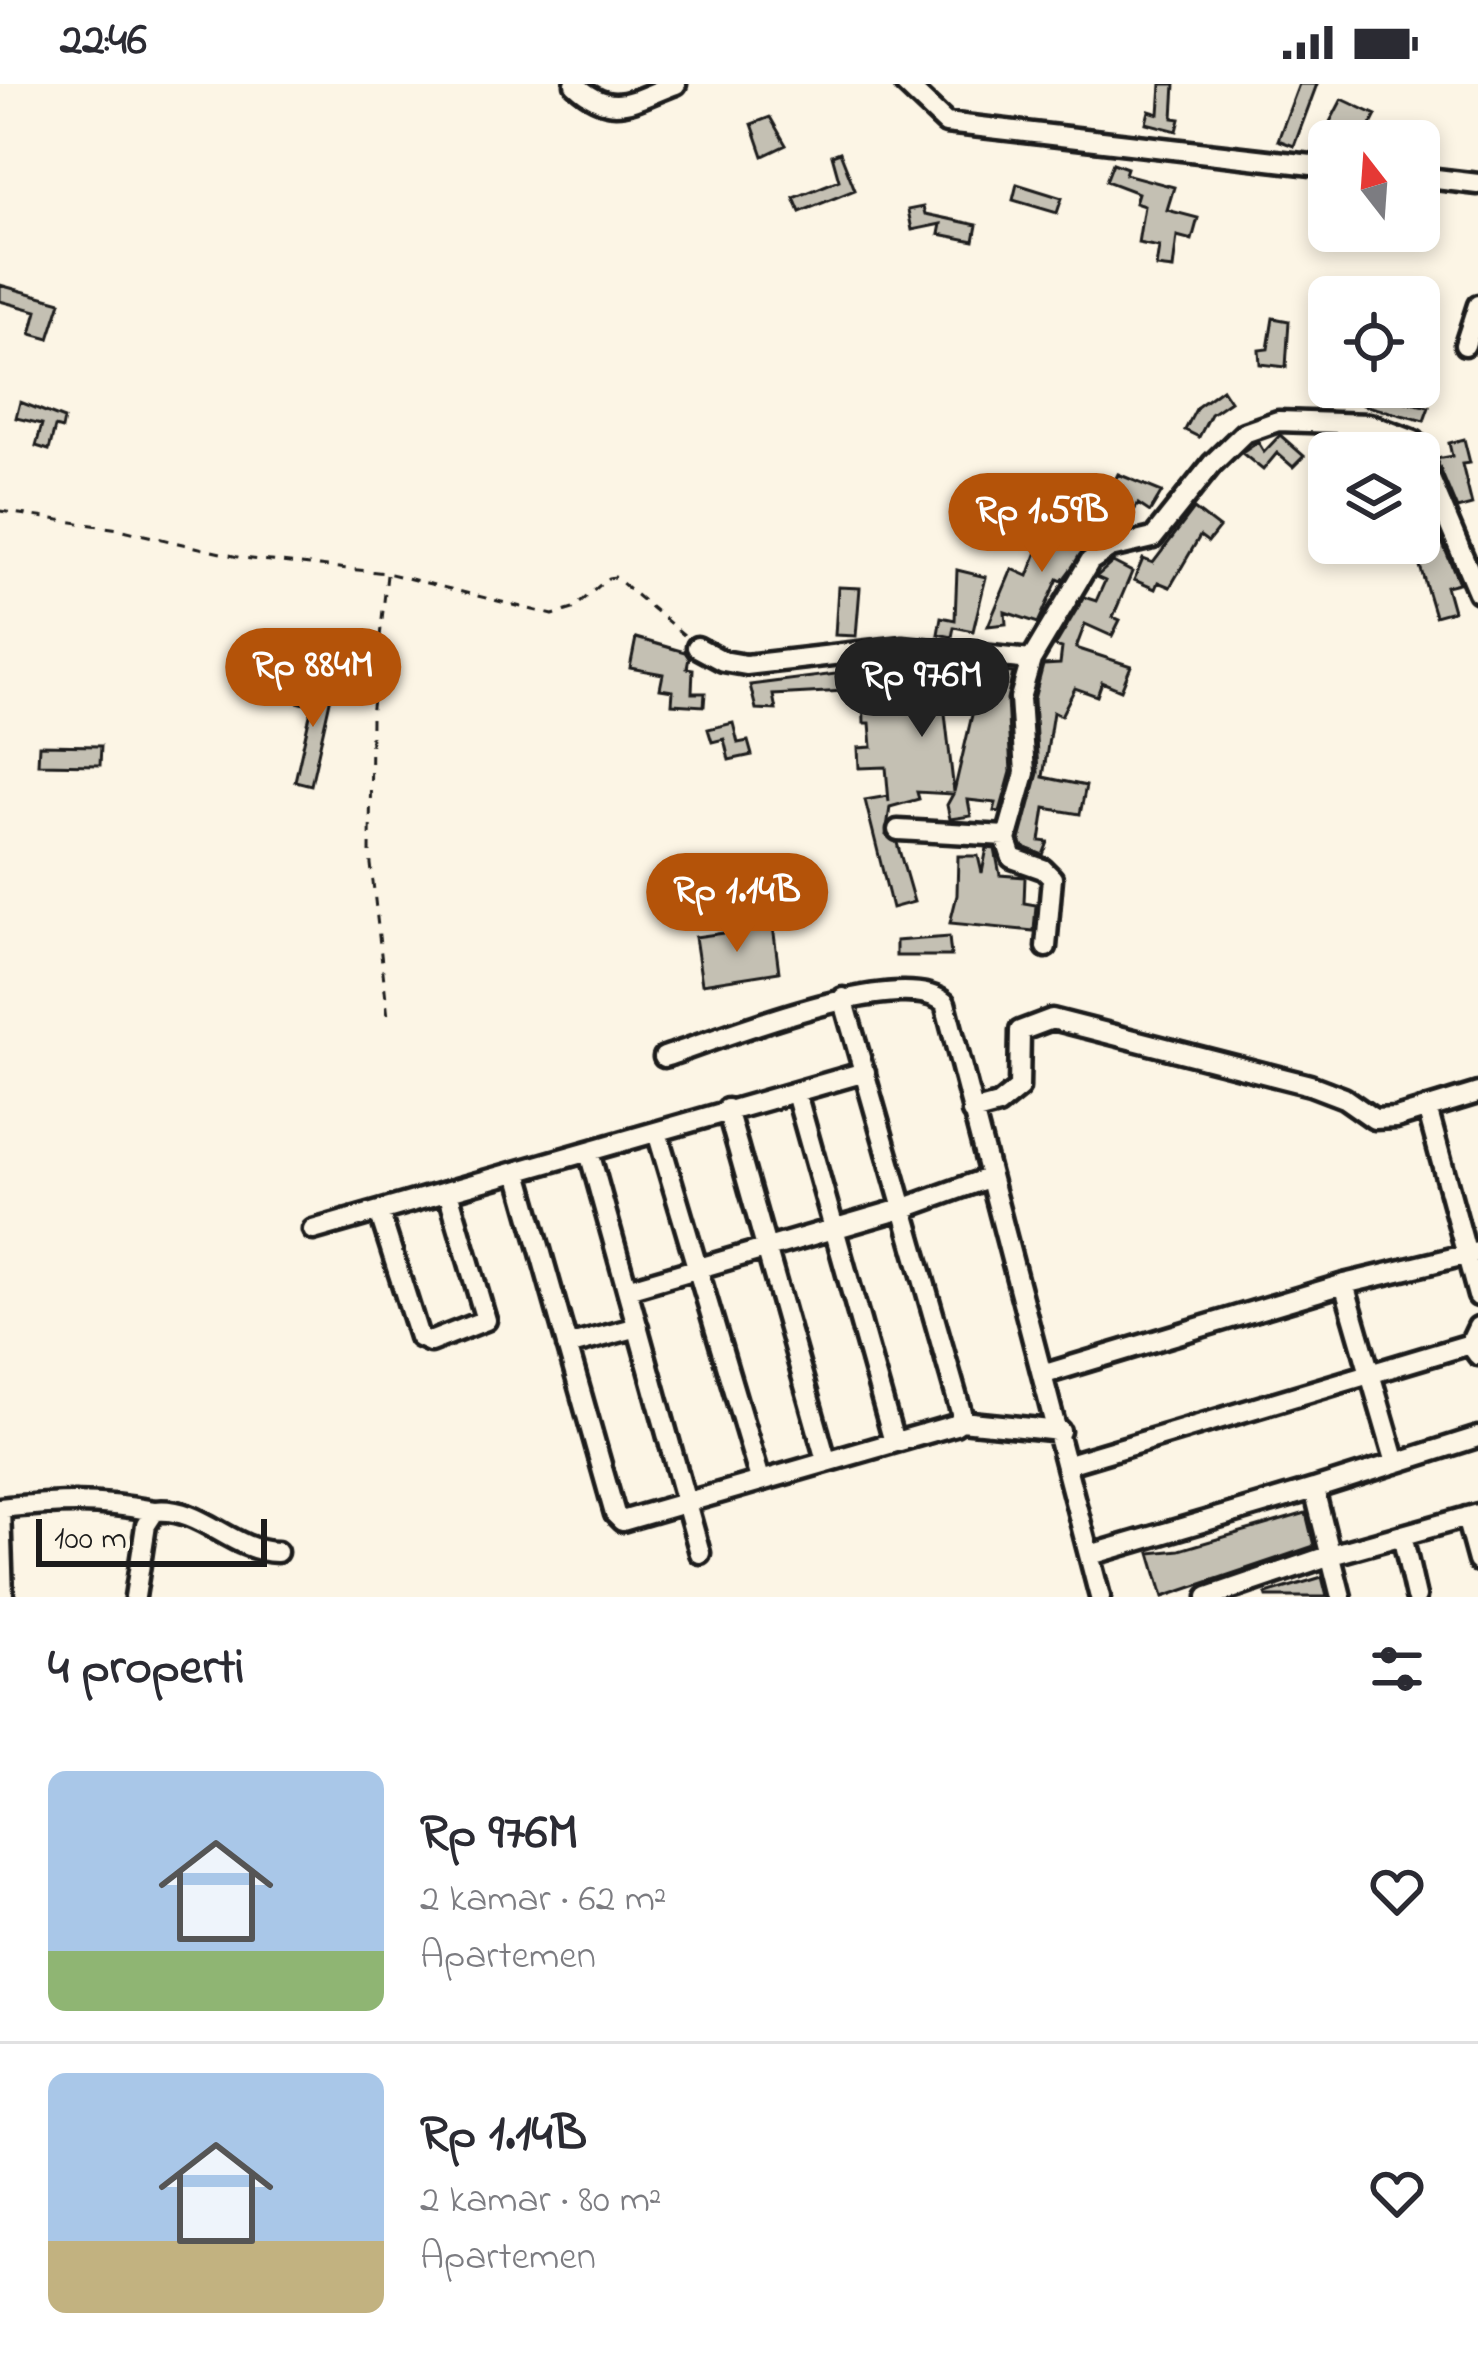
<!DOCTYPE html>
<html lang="id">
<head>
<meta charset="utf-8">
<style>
  body { margin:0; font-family:"Indie Flower",sans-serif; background:#f2f2f3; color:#2b2b33; height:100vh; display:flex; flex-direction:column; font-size:45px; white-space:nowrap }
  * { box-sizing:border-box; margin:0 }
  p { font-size:39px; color:#7c7c81 }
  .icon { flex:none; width:66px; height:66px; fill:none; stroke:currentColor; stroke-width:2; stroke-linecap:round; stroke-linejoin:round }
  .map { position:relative; height:1513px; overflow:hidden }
  .details { display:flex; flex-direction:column; background:#fff; flex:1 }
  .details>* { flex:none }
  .needle { width:78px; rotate:343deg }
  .fabs { position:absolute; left:1308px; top:36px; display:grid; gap:24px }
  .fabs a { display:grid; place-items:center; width:132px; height:132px; border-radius:18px; background:#fff; box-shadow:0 6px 18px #0003; font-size:60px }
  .scale { position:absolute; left:36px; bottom:30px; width:231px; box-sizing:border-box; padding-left:12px; border:6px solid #1c1c1c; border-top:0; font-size:33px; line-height:42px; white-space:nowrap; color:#1c1c1c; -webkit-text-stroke:9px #fcf5e5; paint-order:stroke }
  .price { position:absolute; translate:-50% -102px; padding:0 27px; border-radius:42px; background:#b45309; color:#fff; font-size:39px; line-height:78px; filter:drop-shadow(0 3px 6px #0008) }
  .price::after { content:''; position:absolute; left:50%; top:72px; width:36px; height:27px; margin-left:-18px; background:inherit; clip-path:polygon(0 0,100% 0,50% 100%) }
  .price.active { background:#222; color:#fff }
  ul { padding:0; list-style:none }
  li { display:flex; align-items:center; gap:36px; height:300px; padding:0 48px }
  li+li { border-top:3px solid #e1e1e2 }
  li span { display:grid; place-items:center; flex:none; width:336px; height:240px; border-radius:18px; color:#555 }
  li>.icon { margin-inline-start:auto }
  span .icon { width:144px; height:144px; fill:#fffc; stroke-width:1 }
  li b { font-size:51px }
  h2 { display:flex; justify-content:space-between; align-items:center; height:144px; padding:0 48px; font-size:51px }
  .status { display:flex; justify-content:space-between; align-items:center; height:84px; padding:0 60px; background:#fff; direction:ltr }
  .status svg { height:33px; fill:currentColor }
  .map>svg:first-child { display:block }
</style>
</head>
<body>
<div class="status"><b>22:46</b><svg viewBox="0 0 49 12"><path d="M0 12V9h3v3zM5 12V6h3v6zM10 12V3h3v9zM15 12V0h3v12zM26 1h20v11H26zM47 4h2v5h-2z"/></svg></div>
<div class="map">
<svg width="1478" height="1513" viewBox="0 0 1478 1513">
  <rect width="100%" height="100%" fill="#fcf5e5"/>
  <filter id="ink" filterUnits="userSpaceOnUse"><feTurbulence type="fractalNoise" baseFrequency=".00833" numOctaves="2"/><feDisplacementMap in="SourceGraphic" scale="24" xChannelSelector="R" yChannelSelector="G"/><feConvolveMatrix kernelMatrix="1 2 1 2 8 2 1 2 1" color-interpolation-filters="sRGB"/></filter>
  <g filter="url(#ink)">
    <path fill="#c4c0b3" stroke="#1c1c1c" stroke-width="3" fill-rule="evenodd" d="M1161 0H1175L1173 34 1180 35 1177 47 1146 39 1149 27 1159 30Z
      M1299 0H1317L1294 62 1278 56Z
      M1342 15 1376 31 1363 57H1320Z
      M770 33 786 61 763 72 752 40Z
      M840 68 855 106 800 128 794 114 839 96 832 71Z
      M1113 79 1127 84 1125 90 1174 103 1167 126 1198 134 1192 156 1177 152 1173 185 1156 183 1159 163 1138 159 1144 122 1135 119 1138 109 1106 97Z
      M1017 100 1062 114 1057 129 1013 116Z
      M923 123 925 130 977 141 974 157 939 150 941 140 912 146 908 126Z
      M0 201 61 218 49 255 31 250 37 227 0 217Z
      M1273 234 1289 237 1286 283 1260 280 1259 266 1268 265Z
      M1222 305 1230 317 1211 330 1199 353 1185 346 1197 323Z
      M1366 309 1429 323 1424 337 1363 321Z
      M20 318 64 335 62 345 55 343 49 366 36 362 42 340 16 334Z
      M1280 351 1304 372 1293 383 1277 369 1263 386 1242 369 1258 358 1264 368Z
      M1464 355 1470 379 1462 380 1472 421 1457 425 1436 375 1452 372 1449 359Z
      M1118 390 1162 408 1150 428 1138 420 1122 447 1116 449 1103 441 1114 422 1105 417Z
      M1194 425 1219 444 1208 458 1200 452 1170 503 1158 498 1155 505 1134 496 1143 475 1153 479Z
      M1071 439 1099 448 1062 497 1058 495 1038 539 1005 528 1006 540 988 542 1012 485 1028 492 1038 465 1034 464 1038 448 1066 455Z
      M1440 453 1459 499 1446 502 1453 527 1435 532 1413 459Z
      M1113 478 1132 488 1113 533 1120 536 1112 552 1085 540 1076 564 1131 582 1121 606 1102 598 1097 612 1075 604 1061 632 1053 628 1043 693 1086 702 1080 730 1045 724 1040 757 1048 758 1043 771 1023 763 1020 756 1038 689 1034 615 1043 581 1060 580 1062 564 1055 562 1084 513 1096 517 1105 497 1096 493Z
      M957 486 986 493 973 547 954 543 952 553 938 550 941 533 955 536Z
      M838 503 860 504 856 552 835 551Z
      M636 554 685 568 689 574 687 584 693 585 692 609H705L704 622 672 620 673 607 660 605 663 590 630 584Z
      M915 580 1013 589 1007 615 1011 688 1000 728 994 727 996 719 968 716 971 732 950 735 947 721 953 710 917 708 919 715 890 723 886 751 897 759 914 818 892 824 865 716 888 712 889 718 886 683 859 684 858 664 872 663 870 639H864L863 606 773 611 776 626 756 625 750 601 844 589 845 584ZM943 612 975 618 954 708Z
      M317 600 333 603 311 701 295 697 312 622 294 617 297 605 315 610Z
      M733 639 738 659 748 657 752 671 729 676 724 655 712 658 708 645Z
      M39 661 101 662 100 681 38 680Z
      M987 764 995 765 1000 791 1025 793 1024 819 1036 821 1034 847 950 839 957 811 958 772H978L982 789Z
      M773 842 779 888 702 900 695 853Z
      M949 853 951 872H896V857Z
      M1306 1429 1314 1462 1163 1513 1150 1469 1180 1466Z
      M1322 1493 1327 1513H1267L1266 1510Z"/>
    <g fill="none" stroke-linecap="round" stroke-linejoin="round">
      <g stroke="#1c1c1c" stroke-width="27">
        <path id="minor" d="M575 0C613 36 634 15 676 0
          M905 0 946 39 1329 83
          M1419 93 1478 100
          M1465 261 1478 221
          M697 563 723 577 746 581 903 563 1031 576 1090 477 1110 464 1153 454 1212 380 1244 349 1278 337 1369 340 1414 357 1478 508
          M1031 576 1020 614 1025 689 1006 756 1012 774 1043 785 1052 794 1046 863
          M898 746 1006 752
          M664 973C719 955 902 880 945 919L1100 1513
          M796 1009 894 1358
          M1427 1024 1478 1212
          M727 1025 826 1376
          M972 1028 998 1021 1019 1004 1020 947 1052 935 1310 1001 1344 1014 1374 1035 1396 1034 1478 1009
          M657 1048 760 1395
          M589 1068 700 1469
          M518 1088 615 1430 622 1437 955 1341 961 1337V1328L843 914
          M379 1127 419 1253 430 1258 486 1236 448 1108
          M313 1146 865 988
          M1344 1200 1396 1379
          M627 1205 905 1124 988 1094
          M1478 1243 1470 1260 1478 1271
          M567 1262 638 1243
          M1045 1290 1344 1200 1478 1168
          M961 1337 1060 1347
          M1068 1380 1470 1260
          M0 1424C60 1418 95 1416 155 1427
          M0 1425 3 1513
          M1466 1433 1478 1477
          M1402 1451 1416 1513
          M1090 1471 1314 1405
          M135 1513 146 1441 155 1427C202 1422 230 1467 277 1468
          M1208 1513 1331 1471 1478 1430
          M1341 1513 1314 1405 1478 1353"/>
      </g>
      <path stroke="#1c1c1c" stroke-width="3" stroke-dasharray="9 9" stroke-linecap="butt" d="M0 427 119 445 242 474 387 489 553 531 573 525 608 494 615 493 684 551
        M387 491 371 632 370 771 388 933"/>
      <use href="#minor" stroke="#fcf5e5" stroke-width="18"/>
    </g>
  </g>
</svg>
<div class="fabs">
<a><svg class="needle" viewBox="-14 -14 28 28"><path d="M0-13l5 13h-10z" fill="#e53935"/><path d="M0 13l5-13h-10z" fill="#7c7c81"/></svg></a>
<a><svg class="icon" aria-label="locate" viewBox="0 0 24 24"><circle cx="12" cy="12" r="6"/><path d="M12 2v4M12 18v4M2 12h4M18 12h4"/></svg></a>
<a><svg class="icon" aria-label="layers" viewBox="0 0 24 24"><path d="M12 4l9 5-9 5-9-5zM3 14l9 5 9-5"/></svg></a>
</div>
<div class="scale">100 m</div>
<b class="price" style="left:1042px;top:491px">Rp 1.59B</b>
<b class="price" style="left:313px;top:646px">Rp 884M</b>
<b class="price active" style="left:922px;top:656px">Rp 976M</b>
<b class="price" style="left:737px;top:871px">Rp 1.14B</b>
</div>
<section class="details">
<h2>4 properti<svg class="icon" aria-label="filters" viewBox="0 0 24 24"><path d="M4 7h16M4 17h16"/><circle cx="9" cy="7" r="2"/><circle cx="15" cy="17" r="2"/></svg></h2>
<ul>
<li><span style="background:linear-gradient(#a9c7e8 75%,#8fb573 0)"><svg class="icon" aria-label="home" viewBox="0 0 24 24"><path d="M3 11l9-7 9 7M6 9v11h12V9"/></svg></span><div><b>Rp 976M</b><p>2 kamar · 62 m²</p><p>Apartemen</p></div><svg class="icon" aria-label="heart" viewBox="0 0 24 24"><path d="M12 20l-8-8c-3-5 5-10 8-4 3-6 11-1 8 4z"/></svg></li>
<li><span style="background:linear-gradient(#a9c7e8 70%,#c2b280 0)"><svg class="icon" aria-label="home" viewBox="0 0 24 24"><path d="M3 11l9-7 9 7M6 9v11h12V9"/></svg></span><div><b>Rp 1.14B</b><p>2 kamar · 80 m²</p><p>Apartemen</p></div><svg class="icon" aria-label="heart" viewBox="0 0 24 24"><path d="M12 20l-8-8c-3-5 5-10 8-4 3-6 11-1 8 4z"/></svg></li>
</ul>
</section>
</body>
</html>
